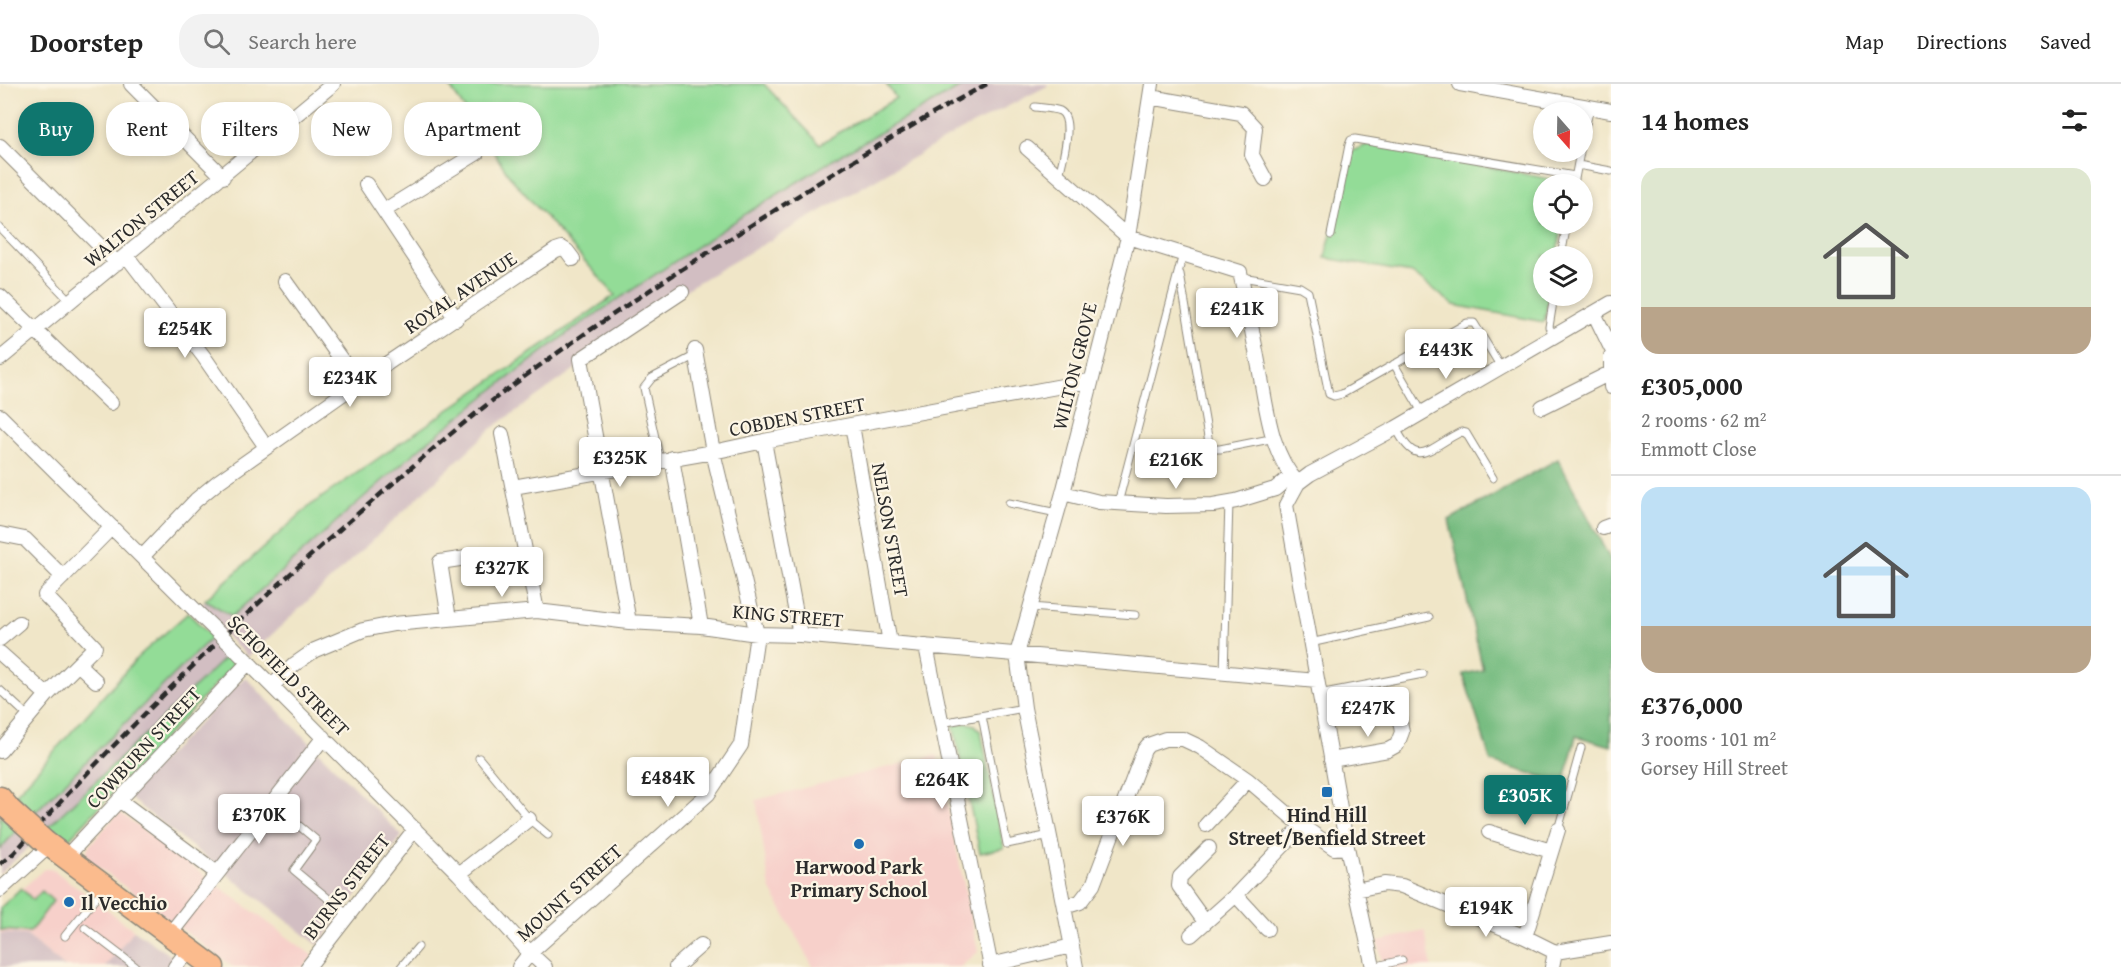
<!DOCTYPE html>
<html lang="en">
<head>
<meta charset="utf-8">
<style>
  body { margin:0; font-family:"Gentium Book Plus",serif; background:#f2f2f2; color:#222; height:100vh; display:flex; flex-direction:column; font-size:22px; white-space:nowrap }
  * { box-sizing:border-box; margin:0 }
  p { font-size:20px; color:#767676 }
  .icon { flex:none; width:33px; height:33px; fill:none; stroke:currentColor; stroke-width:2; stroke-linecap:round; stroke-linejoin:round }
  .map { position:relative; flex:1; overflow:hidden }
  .sheet { display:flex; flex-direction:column; background:#fff; width:510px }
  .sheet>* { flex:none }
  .banner { position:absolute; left:18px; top:18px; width:570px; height:54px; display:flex; gap:12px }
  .needle { width:39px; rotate:160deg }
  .controls { position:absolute; left:1533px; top:18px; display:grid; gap:12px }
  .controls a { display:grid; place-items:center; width:60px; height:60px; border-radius:50%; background:#fff; box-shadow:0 3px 9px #0003; font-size:30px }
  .price { position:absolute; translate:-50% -51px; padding:0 14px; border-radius:6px; background:#fff; color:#222; font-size:20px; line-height:39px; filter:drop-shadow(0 2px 3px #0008) }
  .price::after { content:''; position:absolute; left:50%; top:36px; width:18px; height:14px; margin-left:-9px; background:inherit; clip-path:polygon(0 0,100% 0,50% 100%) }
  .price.active { background:#0f766e; color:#fff }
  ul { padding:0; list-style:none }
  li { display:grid; align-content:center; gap:12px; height:318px; padding:0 30px }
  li+li { border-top:2px solid #e0e0e0 }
  li span { display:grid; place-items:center; height:186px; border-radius:18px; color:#555 }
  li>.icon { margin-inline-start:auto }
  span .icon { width:108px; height:108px; fill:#fffc; stroke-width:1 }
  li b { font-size:26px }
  h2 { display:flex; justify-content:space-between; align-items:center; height:72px; padding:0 30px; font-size:26px }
  .pill { padding:0 21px; border-radius:24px; background:#fff; box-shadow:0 3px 9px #0003; font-size:21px; line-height:54px }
  .pill.active { background:#0f766e; color:#fff }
  header { display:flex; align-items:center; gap:36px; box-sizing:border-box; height:84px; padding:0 30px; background:#fff; border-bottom:2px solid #e0e0e0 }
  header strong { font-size:28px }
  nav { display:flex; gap:33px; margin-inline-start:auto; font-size:21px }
  .search { width:420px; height:54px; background:#f2f2f2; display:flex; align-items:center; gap:15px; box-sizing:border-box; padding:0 21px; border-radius:24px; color:#767676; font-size:22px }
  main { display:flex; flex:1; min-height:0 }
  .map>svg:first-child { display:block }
</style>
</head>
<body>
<header>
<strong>Doorstep</strong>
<div class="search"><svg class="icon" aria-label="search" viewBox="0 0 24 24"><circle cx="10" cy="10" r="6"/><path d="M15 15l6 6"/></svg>Search here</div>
<nav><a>Map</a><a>Directions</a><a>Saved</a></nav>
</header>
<main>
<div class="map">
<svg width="1611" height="883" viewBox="0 0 1611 883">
  <rect width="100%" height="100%" fill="#fcf5e5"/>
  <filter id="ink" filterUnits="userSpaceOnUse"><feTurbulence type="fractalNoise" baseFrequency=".0167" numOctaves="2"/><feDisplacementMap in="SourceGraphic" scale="12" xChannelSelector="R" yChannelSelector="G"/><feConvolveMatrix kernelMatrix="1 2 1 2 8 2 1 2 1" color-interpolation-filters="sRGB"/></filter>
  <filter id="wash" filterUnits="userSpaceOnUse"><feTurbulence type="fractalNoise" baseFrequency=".008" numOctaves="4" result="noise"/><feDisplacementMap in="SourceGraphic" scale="24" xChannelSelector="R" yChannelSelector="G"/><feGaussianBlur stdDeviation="1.35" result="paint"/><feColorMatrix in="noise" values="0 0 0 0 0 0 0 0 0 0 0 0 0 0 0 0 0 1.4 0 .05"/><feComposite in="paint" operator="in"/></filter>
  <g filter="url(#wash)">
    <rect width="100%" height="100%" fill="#f0e6c8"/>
    <path fill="#f7d0ca" d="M937 671 978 868 960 883H813L770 804 756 716Z
      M119 728 313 872 304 883H233L89 776 86 770 88 763Z
      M44 785H52L134 846 105 883H65L26 851 0 849V825Z
      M1425 847 1432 883H1383L1378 857Z"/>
    <path fill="#d2bec2" d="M919 0H1051L947 54 693 201 491 345 248 573 198 525 205 516 312 420 615 212 613 208 732 115Z
      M188 529 228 571 233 577V582L71 753 66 757 46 745 16 710 140 571Z
      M245 593 402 752 318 861 127 712Z
      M17 746 30 762 0 790V765Z
      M134 846 187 883H105Z
      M0 849 26 851 65 883H0Z"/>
    <path fill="#93dc97" stroke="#5f8461" stroke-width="1.5" d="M448 0H764L820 60 896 14 886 0H966L844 69 752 126 569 248 490 308 421 363 348 427 232 532 205 516 312 420 615 211 511 94Z
      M1369 60 1571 99 1570 100H1544V140H1563L1556 172H1544V212H1549L1544 238 1454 221 1412 189 1325 174 1352 67Z
      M188 529 212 553 32 731 16 710 140 571Z
      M228 571 233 577V582L71 753 63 758 46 745Z
      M968 639 975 641 981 648 1004 764 980 769 953 641Z
      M0 732 17 746 0 765Z
      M21 804 33 816 42 807 53 817 30 848 0 846V824Z"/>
    <path fill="#76bc80" stroke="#507456" stroke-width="1.5" d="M1558 375 1611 477V662L1576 652 1564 699 1491 678 1463 590 1483 586 1449 436Z"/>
  </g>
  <g filter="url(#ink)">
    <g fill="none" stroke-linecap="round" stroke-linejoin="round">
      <g stroke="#8e887a" stroke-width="9">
        <path id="service" d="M1035 23C1043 24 1053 24 1060 27 1075 35 1062 78 1059 92
          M1582 58 1590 23
          M1578 81 1611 87
          M1574 100 1580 68
          M0 144 69 216
          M1331 151 1349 61 1351 56 1355 55 1575 92
          M1561 172 1567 140
          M1180 190 1210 365
          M1242 193 1300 203 1308 208 1329 310 1334 312 1342 310 1467 239H1474L1501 283
          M1554 212 1549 243 1554 252
          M1394 280 1422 328
          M1396 344C1417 387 1428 364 1461 348L1466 349 1493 394
          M1133 363 1220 365 1275 354
          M660 376 644 304 652 294 696 271
          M1009 419 1057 429
          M1118 419 1183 170
          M1030 523 1135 531
          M1310 559 1429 533
          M1224 589 1229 418
          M0 606 29 633
          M1319 610 1423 590
          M982 632 1007 760 1050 751
          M941 639 1024 624
          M479 674 529 735 548 751
          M272 719 316 756 294 786 348 831
          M1558 746 1581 664
          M85 844 136 883
          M65 852 103 805
          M401 883 418 863
          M1373 883 1402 876"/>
      </g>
      <g stroke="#8e887a" stroke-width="16">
        <path id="minor" d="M131 0 223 93
          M1460 0 1611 27
          M1150 13 1241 29 1255 44 1252 71 1265 95
          M0 62 117 179
          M1027 64 1128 153 1240 188C1247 220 1253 251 1259 283 1266 320 1270 370 1298 399
          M366 100 456 235
          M385 126 477 69 478 64 472 53
          M126 171 204 273 266 363
          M285 197 358 299
          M0 212 111 319
          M1594 229 1611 264
          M1611 273V303
          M0 275 333 0
          M1542 323 1610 289
          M0 332 202 533
          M852 341 890 559
          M502 350 537 527
          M764 357 800 551
          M672 374 701 542
          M513 403 713 368 764 357 1089 297
          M1063 409 1099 418 1166 422 1213 421 1236 417 1275 405 1291 392
          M1603 444 1611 441
          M0 450 25 455 63 493
          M142 473 196 416 219 397 358 299 556 166 562 164 567 167 573 175
          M449 535 440 478 473 473
          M629 538 581 275 682 208
          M0 555 19 539
          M231 561 459 790 530 869 545 883
          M926 562 991 883
          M0 569 47 611
          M78 580 96 597
          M273 601 295 580 315 566 363 546 394 540 537 527 629 538 701 542 757 550 800 551 890 559 1317 597
          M0 667 47 611 95 563 45 511 112 443
          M1331 676 1388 666 1397 661 1402 648 1398 626
          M119 716 217 789
          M1206 741 1248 696
          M1489 748 1551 767
          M65 774 249 578
          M459 790 529 735
          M0 806 50 761
          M1356 806 1384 800 1402 802 1525 853 1555 868 1611 859
          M1236 811 1267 845
          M1064 823 1080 818 1093 801 1144 666 1148 661 1165 655H1183L1200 663 1248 696 1302 742 1334 764 1347 763
          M1205 838 1179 802 1180 793 1209 764
          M170 850 324 653
          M1191 851 1236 811 1302 742
          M1525 853 1558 746
          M990 881 1072 862
          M175 883 189 865
          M308 883 415 745
          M519 883 530 869 708 710 741 661 757 550 713 368 695 266
          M676 883 701 861
          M1076 883 1024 624 1017 570 1063 409 1128 153 1152 0
          M1373 883 1347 763 1286 421 1298 399 1310 390 1396 344 1611 219
          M1552 883 1555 868"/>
      </g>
      <g stroke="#8e887a" stroke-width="25">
        <path id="primary" d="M0 714 10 726
          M45 758 213 883"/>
      </g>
      <use href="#service" stroke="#fff" stroke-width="7"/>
      <use href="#minor" stroke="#fff" stroke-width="14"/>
      <use href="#primary" stroke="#fbbb8d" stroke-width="22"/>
      <path stroke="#2b2b2b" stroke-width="4.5" stroke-dasharray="9 4.5" stroke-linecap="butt" d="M0 780 14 769C123 647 239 533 362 426 408 387 453 346 501 310 590 243 683 184 777 125 846 81 915 38 987 0"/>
      <g stroke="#8e887a" stroke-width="16" stroke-linecap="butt">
        <path id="minor-bridge" d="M202 533 231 561"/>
      </g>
      <g stroke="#8e887a" stroke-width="25" stroke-linecap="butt">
        <path id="primary-bridge" d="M10 726 45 758"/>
      </g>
      <use href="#minor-bridge" stroke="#fff" stroke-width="14"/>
      <use href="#primary-bridge" stroke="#fbbb8d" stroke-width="22"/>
    </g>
  </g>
  <g fill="#1f6fb2" stroke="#fcf5e5" stroke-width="2">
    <rect x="1321" y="702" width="12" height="12" rx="3"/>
    <circle cx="859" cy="760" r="6"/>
    <circle cx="69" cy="818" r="6"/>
  </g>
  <g text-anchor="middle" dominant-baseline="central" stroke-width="4.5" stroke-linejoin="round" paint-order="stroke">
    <g font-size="20" fill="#2b2b2b" stroke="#fcf5e5">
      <text transform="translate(141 134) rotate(-39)">WALTON STREET</text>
      <text transform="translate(460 208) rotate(-34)">ROYAL AVENUE</text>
      <text transform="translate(1074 282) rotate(-76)">WILTON GROVE</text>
      <text transform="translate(797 332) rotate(-11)">COBDEN STREET</text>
      <text transform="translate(891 446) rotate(80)">NELSON STREET</text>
      <text transform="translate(788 531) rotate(5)">KING STREET</text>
      <text transform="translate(289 591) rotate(45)">SCHOFIELD STREET</text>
      <text transform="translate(143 663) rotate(-47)">COWBURN STREET</text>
      <text transform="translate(346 802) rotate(-52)">BURNS STREET</text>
      <text transform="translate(569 808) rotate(-42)">MOUNT STREET</text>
    </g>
    <g font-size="20" font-weight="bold" fill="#2b2b2b" stroke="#fcf5e5">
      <text x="1327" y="730">Hind Hill<tspan x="1327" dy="23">Street/Benfield Street</tspan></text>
      <text x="859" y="782">Harwood Park<tspan x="859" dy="23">Primary School</tspan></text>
      <text x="81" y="818" text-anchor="start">Il Vecchio</text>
    </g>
  </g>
</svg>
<div class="controls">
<a><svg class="needle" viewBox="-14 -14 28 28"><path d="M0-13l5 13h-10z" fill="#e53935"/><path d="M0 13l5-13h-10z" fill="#767676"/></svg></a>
<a><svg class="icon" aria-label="locate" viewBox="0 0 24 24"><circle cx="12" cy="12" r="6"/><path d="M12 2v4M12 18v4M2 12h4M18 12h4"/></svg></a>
<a><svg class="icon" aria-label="layers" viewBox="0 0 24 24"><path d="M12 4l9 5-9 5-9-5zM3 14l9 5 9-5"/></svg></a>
</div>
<b class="price" style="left:1237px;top:255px">£241K</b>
<b class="price" style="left:185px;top:275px">£254K</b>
<b class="price" style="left:1446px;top:296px">£443K</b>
<b class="price" style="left:350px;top:324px">£234K</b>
<b class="price" style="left:620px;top:404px">£325K</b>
<b class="price" style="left:1176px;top:406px">£216K</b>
<b class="price" style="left:502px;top:514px">£327K</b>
<b class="price" style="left:1368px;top:654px">£247K</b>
<b class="price" style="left:668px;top:724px">£484K</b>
<b class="price" style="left:942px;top:726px">£264K</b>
<b class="price active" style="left:1525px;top:742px">£305K</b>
<b class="price" style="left:259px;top:761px">£370K</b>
<b class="price" style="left:1123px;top:763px">£376K</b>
<b class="price" style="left:1486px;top:854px">£194K</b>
<div class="banner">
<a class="pill active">Buy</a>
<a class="pill">Rent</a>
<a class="pill">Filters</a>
<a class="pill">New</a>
<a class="pill">Apartment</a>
</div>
</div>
<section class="sheet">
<h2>14 homes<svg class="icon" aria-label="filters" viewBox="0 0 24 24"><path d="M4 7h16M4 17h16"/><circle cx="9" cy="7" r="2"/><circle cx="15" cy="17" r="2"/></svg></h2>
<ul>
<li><span style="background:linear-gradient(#dfe7d0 75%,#b9a48a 0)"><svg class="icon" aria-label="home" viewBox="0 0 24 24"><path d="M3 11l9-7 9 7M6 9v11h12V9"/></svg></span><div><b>£305,000</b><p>2 rooms · 62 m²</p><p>Emmott Close</p></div></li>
<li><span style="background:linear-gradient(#bfe0f5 75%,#b9a48a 0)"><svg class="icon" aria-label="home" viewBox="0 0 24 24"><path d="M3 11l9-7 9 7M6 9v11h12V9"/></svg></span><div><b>£376,000</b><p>3 rooms · 101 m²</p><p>Gorsey Hill Street</p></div></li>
</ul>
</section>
</main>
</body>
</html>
